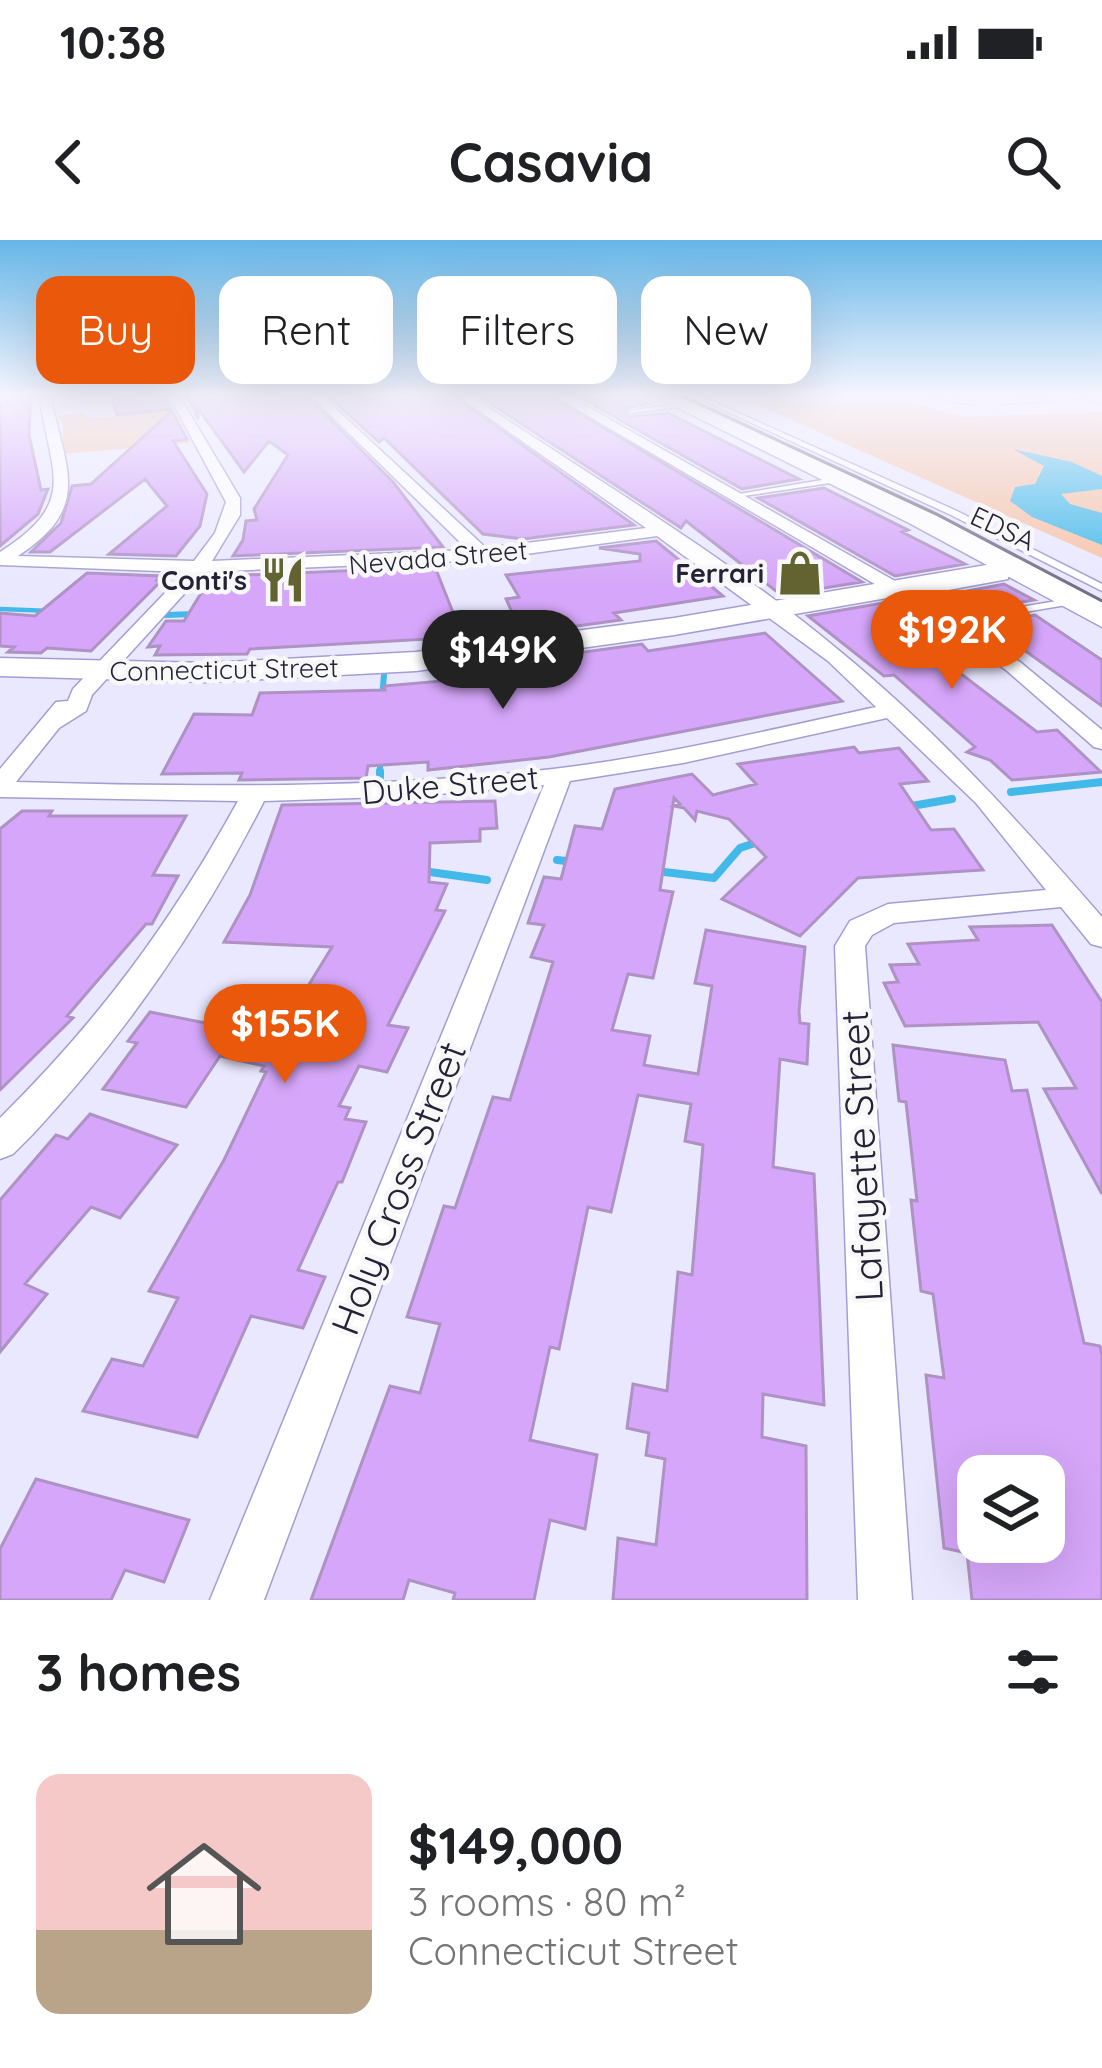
<!DOCTYPE html>
<html lang="en">
<head>
<meta charset="utf-8">
<style>
  body { margin:0; font-family:Quicksand,sans-serif; background:#f6f6f6; color:#202124; height:100vh; display:flex; flex-direction:column; font-size:45px; white-space:nowrap }
  * { box-sizing:border-box; margin:0 }
  p { font-size:39px; color:#757577 }
  .icon { flex:none; width:66px; height:66px; fill:none; stroke:currentColor; stroke-width:2; stroke-linecap:round; stroke-linejoin:round }
  .map { position:relative; height:1360px; overflow:hidden }
  .side { display:flex; flex-direction:column; background:#fff; flex:1 }
  .side>* { flex:none }
  .banner { position:absolute; left:36px; top:36px; width:1032px; height:108px; display:flex; gap:24px }
  .controls { position:absolute; left:957px; top:1215px; display:grid; gap:24px }
  .controls a { display:grid; place-items:center; width:108px; height:108px; border-radius:24px; background:#fff; box-shadow:0 12px 48px #0002; font-size:60px }
  .price { position:absolute; translate:-50% -102px; padding:0 27px; border-radius:42px; background:#ea580c; color:#fff; font-size:39px; line-height:78px; filter:drop-shadow(0 3px 6px #0008) }
  .price::after { content:''; position:absolute; left:50%; top:72px; width:36px; height:27px; margin-left:-18px; background:inherit; clip-path:polygon(0 0,100% 0,50% 100%) }
  .price.current { background:#222; color:#fff }
  ul { padding:0; list-style:none }
  li { display:flex; align-items:center; gap:36px; height:300px; padding:0 36px }
  li+li { border-top:3px solid #e0e0e0 }
  li span { display:grid; place-items:center; flex:none; width:336px; height:240px; border-radius:24px; color:#555 }
  li>.icon { margin-inline-start:auto }
  span .icon { width:144px; height:144px; fill:#fffc; stroke-width:1 }
  li b { font-size:51px }
  h2 { display:flex; justify-content:space-between; align-items:center; height:144px; padding:0 36px; font-size:51px }
  .pill { padding:0 42px; border-radius:24px; background:#fff; box-shadow:0 12px 48px #0002; font-size:42px; line-height:108px }
  .pill.current { background:#ea580c; color:#fff }
  .status { display:flex; justify-content:space-between; align-items:center; height:84px; padding:0 60px; background:#fff; direction:ltr }
  .status svg { height:33px; fill:currentColor }
  header { display:flex; justify-content:space-between; align-items:center; height:156px; padding:0 36px; background:#fff; font-size:54px; font-weight:700 }
  .map>svg:first-child { display:block }
</style>
</head>
<body>
<div class="status"><b>10:38</b><svg viewBox="0 0 49 12"><path d="M0 12V9h3v3zM5 12V6h3v6zM10 12V3h3v9zM15 12V0h3v12zM26 1h20v11H26zM47 4h2v5h-2z"/></svg></div>
<header><svg class="icon" aria-label="back" viewBox="0 0 24 24"><path d="M15 5l-7 7 7 7"/></svg>Casavia<svg class="icon" aria-label="search" viewBox="0 0 24 24"><circle cx="10" cy="10" r="6"/><path d="M15 15l6 6"/></svg></header>
<div class="map">
<svg width="1102" height="1360" viewBox="0 0 1102 1360">
  <rect width="100%" height="100%" fill="#eae8ff"/>
  <path fill="#f7c3a7" d="M733 154H880L962 177 1102 172V318Z
    M172 171 189 203 62 214 63 182 57 176 85 173 88 179Z"/>
  <path fill="#42b9e9" d="M1013 209 1072 222 1102 236V249L1061 254 1070 264 1102 273V305L1032 277 1010 261 1015 247 1035 244 1044 226Z"/>
  <g fill="none" stroke-linecap="round" stroke-linejoin="round">
    <path stroke="#42b9e9" stroke-width="4.5" d="M0 369 51 371"/>
    <path stroke="#42b9e9" stroke-width="6" d="M166 375 195 374
      M382 459 384 435
      M380 516V534"/>
    <path stroke="#42b9e9" stroke-width="8" d="M380 531V539
      M1011 552 1102 542
      M906 567 952 559
      M557 620 575 622
      M423 631 487 640
      M656 631 714 638 740 608 758 602"/>
  </g>
  <path fill="#d5a6f9" stroke="#ae92c4" stroke-width="3" fill-rule="evenodd" d="M0 154H31L29 195 41 250 48 249 38 274 0 306Z
    M111 154H164L171 169 117 175Z
    M187 154H305L393 242 443 307 233 316 243 300 246 281 257 280 254 269 288 215 269 201 244 232 197 167 198 179Z
    M326 154H451L634 285 523 299 483 294 384 198 379 202Z
    M476 154H547L862 342 781 355 686 281 681 288Z
    M574 154H629L649 164 624 168 628 177 668 173 799 239 742 249Z
    M172 171 187 199 173 201 207 254 200 286 176 316 109 314 167 266 145 239 50 312H31L61 283 72 246 91 244Z
    M824 248 908 290 902 292 965 324 895 336 758 258Z
    M656 301 723 356 614 373 621 380 430 406 428 399 250 409 247 414 155 415 160 406 148 407 166 381H184L209 340 223 336 435 327 456 380 512 372 506 359 519 357 506 335 640 321V314L599 308Z
    M87 333 160 336 157 340H162L91 411 47 408 41 413 8 412 14 407 0 406V373L35 376Z
    M1004 344 1034 360 954 373 930 358Z
    M894 361 947 396 918 401 1037 492 1057 490 1101 532 1012 540 990 520 967 512 975 507 894 435 884 436 808 376Z
    M1035 375 1102 420V466L1002 394 991 396 972 385Z
    M765 393 842 461 549 517 428 530V522L368 526 366 538 239 540 242 533 162 534 194 474 252 475 260 453 385 450 384 446 442 441 439 432 642 404 648 411Z
    M854 507 859 513 899 508 928 541 900 544 931 590 954 589 983 630 858 638 800 696 722 659 766 617 729 579 697 571 695 580 684 568 674 566 680 564 674 558 660 650 673 652 653 738 628 734 612 790 650 796 644 825 698 834 712 746 695 743 706 690 805 707 799 771 800 783 809 784 807 824 780 819 773 927 814 934 824 1165 763 1154 762 1197 806 1206 807 1360H613L618 1298 656 1305 665 1219 646 1215 649 1193 627 1188 633 1144 667 1151 678 1032 692 1035 703 905 685 901 691 864 638 855 611 972 588 967 559 1109 550 1107 530 1200 597 1215 585 1289 550 1280 534 1360H453L455 1353 409 1340 403 1360H311L390 1146 420 1153 440 1084 407 1077 444 966 455 968 493 857 510 860 553 722 531 717 544 685 528 683 544 637 561 639 575 586 602 589 615 549 692 534 713 555 756 544 738 524Z
    M495 561 497 588 480 589V601L430 603 429 642 447 644 436 670 445 671 388 785 408 788 387 832 359 826 339 866 350 868 345 879 366 882 342 942H338L298 1030 325 1037 303 1088 251 1076 197 1197 83 1171 112 1119 143 1126 178 1058 149 1051 224 920 266 832 261 831 264 826 220 816 186 867 103 849 137 803 128 801 150 772 306 803 329 761 302 756 332 707 224 702 250 655 282 565Z
    M22 571H52L49 576H186L153 635 178 636 152 684H146L67 776 73 778 0 850V589Z
    M1052 685 1102 762V954L1044 849 1076 848 1038 782 905 786 884 743 898 742 890 725 919 724 908 704 978 700 970 687Z
    M893 805 1005 820 1012 851 1027 850 1084 1103 1100 1106 1102 1115V1360H972L967 1313 944 1308 926 1135 944 1138 933 1054 921 1051 911 960 917 961 906 862 899 861ZM978 1236H1044V1302H978Z
    M90 874 177 905 120 978 91 967 25 1044 47 1054 0 1112V960L56 895 68 899Z
    M36 1239 189 1280 164 1342 125 1330 111 1360H0V1309Z"/>
  <g fill="none" stroke-linecap="round" stroke-linejoin="round">
    <g stroke="#a39dd3" stroke-width="3">
      <path id="lane" d="M689 154H696L957 271 1102 344V351L951 275Z
        M918 154H929L976 163 973 165Z
        M1090 154 1092 157 1003 164 1000 162Z
        M1098 154H1102V156L1099 155Z
        M685 163 687 166 631 173 628 171Z
        M840 237 843 241 737 257 733 255Z
        M1005 334 1008 335V339L905 358 900 355Z
        M1075 358 1078 359V363L948 385 943 382 948 379Z"/>
    </g>
    <g stroke="#a39dd3" stroke-width="3">
      <path id="street" d="M39 154H50C65 229 94 266 18 316L194 321 215 293 226 262 168 154H178L240 258V275L212 321 468 310 309 154H320L486 308 646 288 455 154H468C593 238 727 316 842 413 937 491 1020 583 1102 677V707L1091 704 1061 667 894 683 872 695 865 706 912 1360H858L835 706 850 681 888 664 1046 650 976 563 887 478 683 523 570 541 264 1360H210L544 545 415 556 264 561C201 685 127 793 32 895L13 914 0 919V878C99 780 171 683 238 561L0 557V529L56 462 68 461 73 449 185 332 0 325V312C80 261 50 234 39 154ZM657 296 828 421 876 467C769 490 662 516 553 529 375 549 195 547 16 542L59 488 86 471 92 455 204 332 483 320Z
        M551 154H565L902 345 1020 422 1102 490V509L1094 507 1006 430 890 353Z
        M1077 154 1102 157V164L1079 156Z"/>
    </g>
    <g stroke="#a39dd3" stroke-width="3">
      <path id="secondary" d="M1016 320 1029 328 1025 334 674 395 416 431 206 442 0 436V418L206 423 416 412 674 378Z"/>
    </g>
    <g stroke="#a39dd3" stroke-width="3">
      <path id="highway" d="M650 154H678L931 271 1102 361V387L909 283Z"/>
    </g>
    <use href="#lane" fill="#fff" fill-rule="evenodd"/>
    <use href="#street" fill="#fff" fill-rule="evenodd"/>
    <use href="#secondary" fill="#fff" fill-rule="evenodd"/>
    <use href="#highway" fill="#fff" fill-rule="evenodd"/>
    <path stroke="#747187" stroke-width="3" d="M678 154 938 275 1102 361"/>
  </g>
  <linearGradient id="sky" x2="0" y2="1"><stop stop-color="#65b6e8"/><stop offset="0.45" stop-color="#f6f5ff"/><stop offset="1" stop-color="#f6f5ff" stop-opacity="0"/></linearGradient>
  <rect width="1102" height="344" fill="url(#sky)"/>
  <defs>
    <g id="shop-bare" transform="scale(3.6)"><path d="M-5-2.5h2.3a2.7 3.5 0 0 1 5.4 0H5L5.5 6h-11ZM-1.5-2.5h3a1.5 2.3 0 0 0-3 0Z" fill="#626330" stroke="#f8f8f8" stroke-width="2.5" paint-order="stroke"/></g>
    <g id="restaurant-bare" transform="scale(3.6)"><path d="M-5-6h1v4h1v-4h1v4h1v-4h1v5L-1.5 .5V6h-2V.5L-5-1ZM5-6V6H3V1.5H1.5Q1.5-4 5-6Z" fill="#626330" stroke="#f8f8f8" stroke-width="2.5" paint-order="stroke"/></g>
  </defs>
  <g fill-rule="evenodd">
    <use href="#shop-bare" x="800" y="333"/>
    <use href="#restaurant-bare" x="283" y="340"/>
  </g>
  <g text-anchor="middle" dominant-baseline="central" stroke-width="9" stroke-linejoin="round" paint-order="stroke">
    <g font-size="27" fill="#252237" stroke="#f8f8f8">
      <text transform="translate(1003 288) rotate(25)">EDSA</text>
      <text transform="translate(438 317) rotate(-5)">Nevada Street</text>
      <text transform="translate(224 429) rotate(-1)">Connecticut Street</text>
    </g>
    <g font-size="27" font-weight="bold" fill="#252237" stroke="#f8f8f8" text-anchor="end">
      <text x="764" y="333">Ferrari</text>
      <text x="247" y="340">Conti's</text>
    </g>
    <g font-size="33" fill="#252237" stroke="#f8f8f8">
      <text transform="translate(450 544) rotate(-5)">Duke Street</text>
    </g>
    <g font-size="39" fill="#252237" stroke="#f8f8f8">
      <text transform="translate(861 916) rotate(-93)">Lafayette Street</text>
      <text transform="translate(398 948) rotate(-69)">Holy Cross Street</text>
    </g>
  </g>
</svg>
<div class="controls">
<a><svg class="icon" aria-label="layers" viewBox="0 0 24 24"><path d="M12 4l9 5-9 5-9-5zM3 14l9 5 9-5"/></svg></a>
</div>
<b class="price" style="left:952px;top:452px">$192K</b>
<b class="price current" style="left:503px;top:472px">$149K</b>
<b class="price" style="left:285px;top:846px">$155K</b>
<div class="banner">
<a class="pill current">Buy</a>
<a class="pill">Rent</a>
<a class="pill">Filters</a>
<a class="pill">New</a>
</div>
</div>
<section class="side">
<h2>3 homes<svg class="icon" aria-label="filters" viewBox="0 0 24 24"><path d="M4 7h16M4 17h16"/><circle cx="9" cy="7" r="2"/><circle cx="15" cy="17" r="2"/></svg></h2>
<ul>
<li><span style="background:linear-gradient(#f6c9c9 65%,#b9a48a 0)"><svg class="icon" aria-label="home" viewBox="0 0 24 24"><path d="M3 11l9-7 9 7M6 9v11h12V9"/></svg></span><div><b>$149,000</b><p>3 rooms · 80 m²</p><p>Connecticut Street</p></div></li>
</ul>
</section>
</body>
</html>
